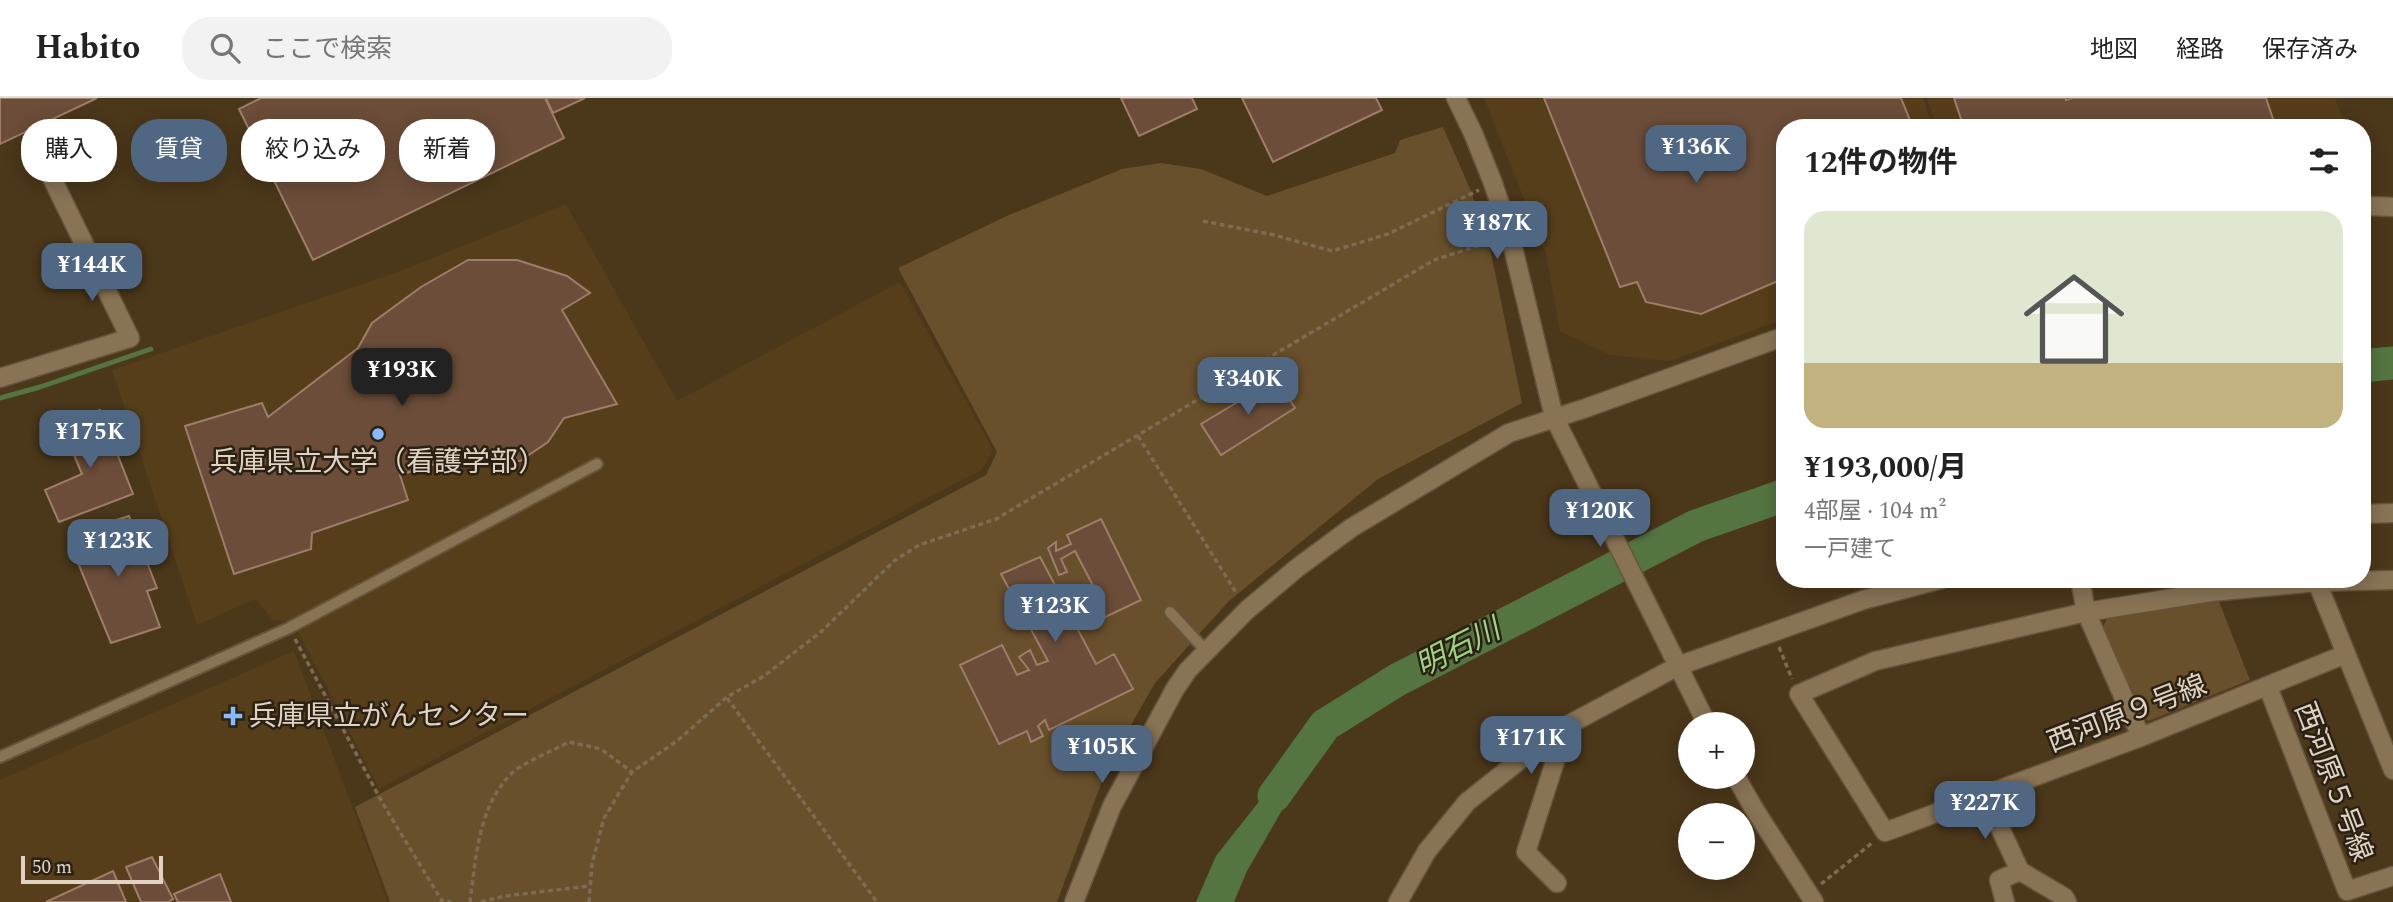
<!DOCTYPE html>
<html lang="ja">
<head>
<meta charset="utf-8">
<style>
  body { margin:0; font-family:Spectral,"Noto Sans JP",serif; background:#f2f2f2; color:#222; height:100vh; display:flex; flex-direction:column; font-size:26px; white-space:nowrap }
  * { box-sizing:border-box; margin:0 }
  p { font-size:23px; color:#767676 }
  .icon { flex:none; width:38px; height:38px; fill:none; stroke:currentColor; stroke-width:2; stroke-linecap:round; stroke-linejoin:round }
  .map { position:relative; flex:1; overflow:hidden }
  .sheet { position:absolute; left:1776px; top:21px; width:595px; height:469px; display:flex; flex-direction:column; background:#fff; border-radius:28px; box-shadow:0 4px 18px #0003 }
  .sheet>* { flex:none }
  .banner { position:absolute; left:21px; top:21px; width:665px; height:63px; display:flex; gap:14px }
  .tools { position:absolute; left:1678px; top:614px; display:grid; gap:14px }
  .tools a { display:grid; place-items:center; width:77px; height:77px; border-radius:50%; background:#fff; box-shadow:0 4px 18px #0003; font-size:35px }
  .scale { position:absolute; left:21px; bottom:18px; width:142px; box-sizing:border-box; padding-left:7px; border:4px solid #e0d3c3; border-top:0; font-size:19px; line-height:24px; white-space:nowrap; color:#e0d3c3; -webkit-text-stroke:5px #2a2114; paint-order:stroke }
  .price { position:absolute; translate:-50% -60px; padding:0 16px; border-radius:14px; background:#506784; color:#fff; font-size:23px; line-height:46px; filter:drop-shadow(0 2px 4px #0008) }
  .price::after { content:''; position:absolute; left:50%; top:42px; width:21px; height:16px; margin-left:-10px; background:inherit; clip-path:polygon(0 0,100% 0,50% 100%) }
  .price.current { background:#222; color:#fff }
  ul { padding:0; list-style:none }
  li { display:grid; align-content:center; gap:14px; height:371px; padding:0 28px }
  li+li { border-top:2px solid #e0e0e0 }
  li span { display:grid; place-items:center; height:217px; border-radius:21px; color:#555 }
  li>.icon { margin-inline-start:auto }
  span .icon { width:126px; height:126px; fill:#fffc; stroke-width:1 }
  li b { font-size:30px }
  h2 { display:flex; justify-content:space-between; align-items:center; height:84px; padding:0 28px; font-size:30px }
  .chip { padding:0 24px; border-radius:28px; background:#fff; box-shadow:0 4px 18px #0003; font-size:24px; line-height:63px }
  .chip.current { background:#506784; color:#fff }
  header { display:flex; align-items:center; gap:42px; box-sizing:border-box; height:98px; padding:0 35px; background:#fff; border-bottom:2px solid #e0e0e0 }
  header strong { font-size:33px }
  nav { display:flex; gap:38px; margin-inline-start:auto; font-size:24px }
  .search { width:490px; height:63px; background:#f2f2f2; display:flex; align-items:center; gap:18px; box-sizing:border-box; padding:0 24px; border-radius:28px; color:#767676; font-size:26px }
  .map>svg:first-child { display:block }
</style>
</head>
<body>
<header>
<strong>Habito</strong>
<div class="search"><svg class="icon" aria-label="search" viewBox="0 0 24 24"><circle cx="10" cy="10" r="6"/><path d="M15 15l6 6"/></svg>ここで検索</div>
<nav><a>地図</a><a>経路</a><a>保存済み</a></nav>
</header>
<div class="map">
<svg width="2393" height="804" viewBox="0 0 2393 804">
  <rect width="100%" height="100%" fill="#4b371a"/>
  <path fill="#563e1a" d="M1484 0H1923L1933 30H1785V221L1669 263 1610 257 1560 233 1546 157Z
    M1927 0H2335L2346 30H1937Z
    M566 106 677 303 900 184 993 352 981 372 379 691 293 524 273 522 255 501 197 527 112 272 406 171Z
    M294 553 388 804H0V682Z"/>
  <path fill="#69502c" d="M1443 29 1471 93 1490 150 1522 305 1378 381 1229 503 1155 585 1108 667 1057 804H390L355 709 986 377 997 354 898 170 1009 117 1122 71 1161 65 1201 71 1267 98 1395 55 1400 42Z
    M2218 501 2250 582 2149 623 2141 619 2102 530 2107 521Z"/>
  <path fill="#547541" d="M1306 644 1288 702 1247 773 1234 804H1196L1216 758Z"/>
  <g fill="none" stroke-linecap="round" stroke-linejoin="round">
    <path stroke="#547541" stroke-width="5" d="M0 300 40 289 151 251"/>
    <path stroke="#547541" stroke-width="33" d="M2362 268 2393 265
      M1274 698 1325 627 1397 582 1696 428 1785 397"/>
  </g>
  <path fill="#6b4d39" stroke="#9e7e68" stroke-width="2" d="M0 0H97L0 46Z
    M261 0H545L564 40 313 162 239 11Z
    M546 0H585L553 15Z
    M1121 0H1192L1197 11 1139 38Z
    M1242 0H1376L1382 12 1273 64Z
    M1544 0H1901L1913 30H1785V180L1701 216 1646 204 1637 184 1620 189Z
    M1954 0H2066V2L2073 0H2266L2276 30H1964Z
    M468 162H517L567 178 590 195 562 212 617 306 564 320 548 344 520 363H488L473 354 400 377 408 402 312 435 311 451 234 476 185 328 262 305 268 319 358 250 372 225 421 189Z
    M1276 281 1295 310 1221 357 1201 326Z
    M100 312 133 396 59 424 45 392 82 376 61 326Z
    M129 418 157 490 147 493 160 529 111 545 71 448 90 442 87 431Z
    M1101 421 1141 502 1078 532 1096 566 1114 556 1133 591 1049 632 1045 622 1038 628 1043 638 1031 644 1027 633 999 646 960 567 1002 547 1017 577 1029 572 1019 559 1030 552 1037 567 1048 563 1001 476 1040 459 1073 521 1103 507 1075 453 1061 461 1067 474 1059 477 1048 450 1056 444V453L1071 446 1067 437Z
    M152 759 173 801 168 804H141L126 769Z
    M113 773 126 804H46Z
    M220 776 231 804H178L174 796Z"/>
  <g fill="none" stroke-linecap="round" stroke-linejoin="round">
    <g stroke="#65543b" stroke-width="14">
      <path id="lane" d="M1170 514 1206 553
        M0 659 289 530 597 366"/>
    </g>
    <g stroke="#65543b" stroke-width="21">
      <path id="street" d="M0 280 130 240 47 70
        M2080 481 2086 514 2141 639
        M2317 484 2393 672
        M2346 556 2141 639 1885 734 1799 596 1875 563 2086 514 2211 494 2317 484 2393 482
        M2268 589 2347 793 2393 778
        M1555 634 1558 654 1526 754 1557 785
        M1985 698 2020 773 2064 799 2067 804
        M1398 804 1427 753 1467 704 1555 634 1678 568
        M2005 804 1999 782 2020 773"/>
    </g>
    <g stroke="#65543b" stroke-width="21">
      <path id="secondary" d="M1456 0 1473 35 1493 85 1510 137 1554 319 1707 626
        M2362 110 2370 108 2393 109
        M2362 416 2393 415
        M1678 568 1863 502 1942 481
        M1736 679 1753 709 1814 804
        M1074 804 1112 708 1175 591 1188 572 1247 512 1297 470 1351 430 1509 335 1586 310 1785 238"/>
    </g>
    <path stroke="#7d6b53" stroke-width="3.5" stroke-dasharray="5 3.5" stroke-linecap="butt" d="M1203 123 1274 137 1332 153 1388 136 1479 92
      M1138 338 1237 496
      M295 541 383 706 442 803 451 804
      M1779 549 1792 581
      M727 600 877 804
      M1821 786 1872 745
      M470 804C476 760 478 709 511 676 522 665 554 652 569 644L601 651 632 674
      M481 804 505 798 589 788
      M589 804 592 766 604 720 632 674 677 643 727 599 764 578 822 533 894 463 919 447 996 421 1434 162 1493 143"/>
    <use href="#lane" stroke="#897355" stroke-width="10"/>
    <use href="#street" stroke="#897355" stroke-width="18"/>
    <use href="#secondary" stroke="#897355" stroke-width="18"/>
  </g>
  <g fill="#88bbfc" stroke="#2a2114" stroke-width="2.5">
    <circle cx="378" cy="336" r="7"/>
    <path d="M229.5 607.5h7v7h7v7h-7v7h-7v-7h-7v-7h7z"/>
  </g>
  <g text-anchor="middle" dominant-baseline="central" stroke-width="5" stroke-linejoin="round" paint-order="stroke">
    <g font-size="28" fill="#e0d3c3" stroke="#2a2114">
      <text x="378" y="364">兵庫県立大学（看護学部）</text>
      <text x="249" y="618" text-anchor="start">兵庫県立がんセンター</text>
    </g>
    <g font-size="28" fill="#e0d3c3" stroke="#2a2114">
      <text transform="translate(2127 616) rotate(-21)">西河原９号線</text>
      <text transform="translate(2333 684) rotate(69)">西河原５号線</text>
    </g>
    <g font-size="30" font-style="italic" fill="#a1d385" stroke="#2a2114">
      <text transform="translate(1458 550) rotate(-27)">明石川</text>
    </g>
  </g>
</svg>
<div class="tools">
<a>+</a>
<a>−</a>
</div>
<div class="scale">50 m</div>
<b class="price" style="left:1696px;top:87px">¥136K</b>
<b class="price" style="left:1497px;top:163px">¥187K</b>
<b class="price" style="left:92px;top:205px">¥144K</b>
<b class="price current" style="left:402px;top:310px">¥193K</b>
<b class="price" style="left:1248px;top:319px">¥340K</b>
<b class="price" style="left:90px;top:372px">¥175K</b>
<b class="price" style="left:1600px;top:451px">¥120K</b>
<b class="price" style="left:118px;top:481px">¥123K</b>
<b class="price" style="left:1055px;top:546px">¥123K</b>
<b class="price" style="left:1531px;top:678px">¥171K</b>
<b class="price" style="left:1102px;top:687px">¥105K</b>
<b class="price" style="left:1985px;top:743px">¥227K</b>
<div class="banner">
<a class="chip">購入</a>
<a class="chip current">賃貸</a>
<a class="chip">絞り込み</a>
<a class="chip">新着</a>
</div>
<section class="sheet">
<h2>12件の物件<svg class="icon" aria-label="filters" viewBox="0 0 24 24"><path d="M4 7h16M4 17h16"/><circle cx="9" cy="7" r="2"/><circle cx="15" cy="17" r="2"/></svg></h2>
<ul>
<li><span style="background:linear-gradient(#dfe7d0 70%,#c2b280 0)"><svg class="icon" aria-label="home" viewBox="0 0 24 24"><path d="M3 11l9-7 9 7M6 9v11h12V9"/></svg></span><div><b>¥193,000/月</b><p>4部屋 · 104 m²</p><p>一戸建て</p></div></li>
</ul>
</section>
</div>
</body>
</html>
